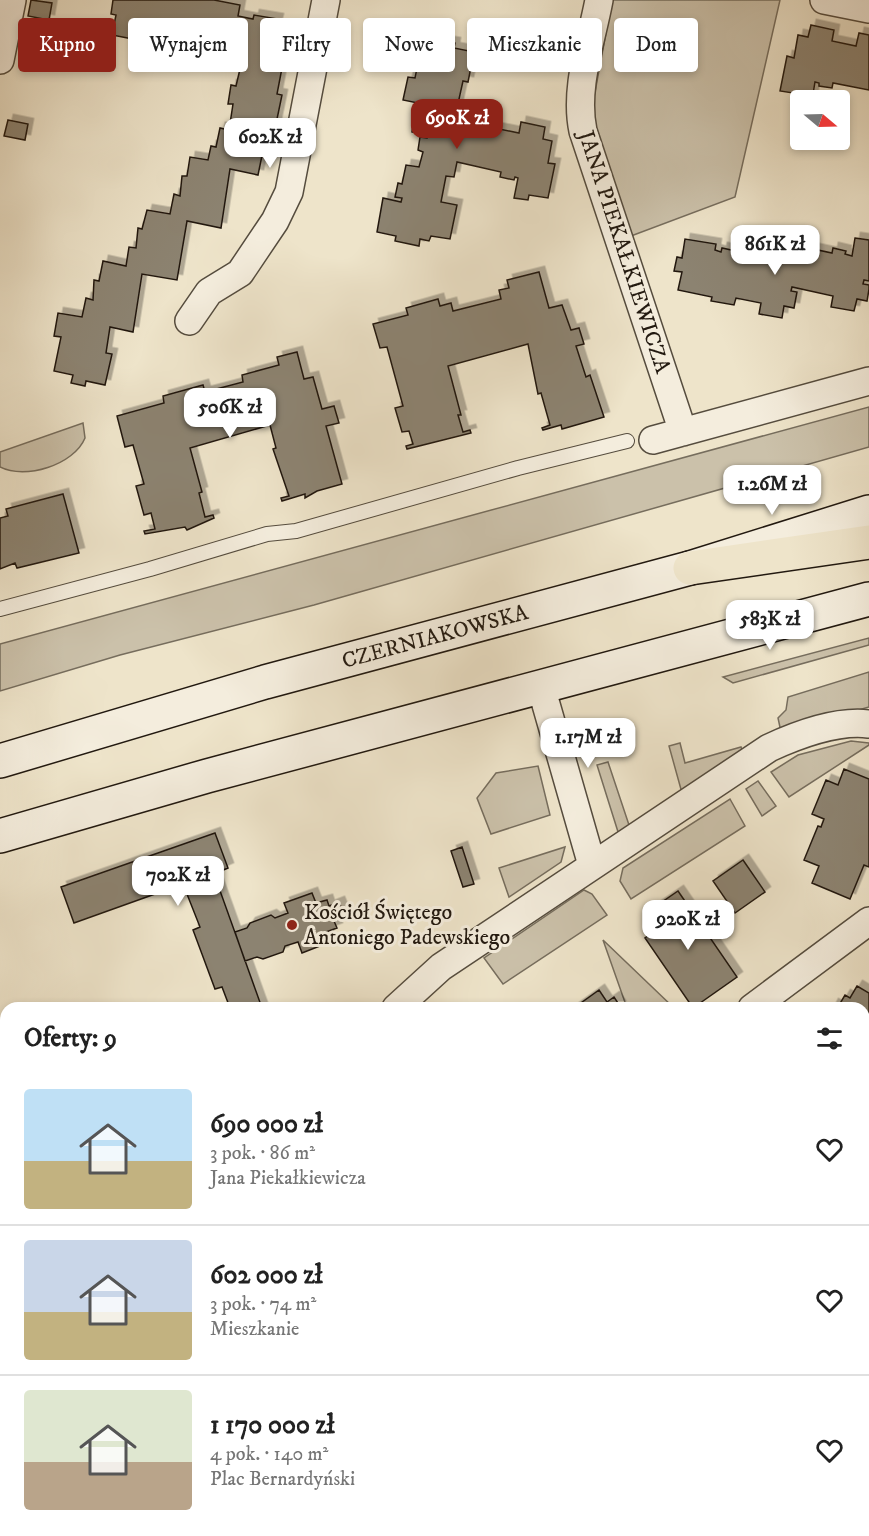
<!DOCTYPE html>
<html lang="pl">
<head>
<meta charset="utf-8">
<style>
  body { margin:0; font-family:"IM FELL DW Pica",serif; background:#f6f6f6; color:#222; height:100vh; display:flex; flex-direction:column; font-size:22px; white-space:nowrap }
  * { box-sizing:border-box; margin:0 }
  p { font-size:20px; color:#767676 }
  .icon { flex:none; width:33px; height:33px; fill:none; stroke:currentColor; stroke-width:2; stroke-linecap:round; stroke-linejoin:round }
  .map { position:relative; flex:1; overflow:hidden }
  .panel { position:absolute; left:0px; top:1002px; width:870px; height:534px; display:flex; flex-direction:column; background:#fff; border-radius:18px 18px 0 0; box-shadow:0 3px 9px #0003 }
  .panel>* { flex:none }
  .top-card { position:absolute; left:18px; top:18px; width:834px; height:54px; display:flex; gap:12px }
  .needle { width:39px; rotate:109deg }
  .controls { position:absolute; left:790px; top:90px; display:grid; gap:12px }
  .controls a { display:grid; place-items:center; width:60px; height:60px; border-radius:6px; background:#fff; box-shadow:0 3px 9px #0003; font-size:30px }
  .price { position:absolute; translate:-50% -51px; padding:0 14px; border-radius:12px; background:#fff; color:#222; font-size:20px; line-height:39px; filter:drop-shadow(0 2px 3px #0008) }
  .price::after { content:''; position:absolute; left:50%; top:36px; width:18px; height:14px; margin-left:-9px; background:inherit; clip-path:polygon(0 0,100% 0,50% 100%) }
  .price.on { background:#8f2418; color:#fff }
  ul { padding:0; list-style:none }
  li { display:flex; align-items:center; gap:18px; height:150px; padding:0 24px }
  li+li { border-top:2px solid #e0e0e0 }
  li span { display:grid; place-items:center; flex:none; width:168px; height:120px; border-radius:6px; color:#555 }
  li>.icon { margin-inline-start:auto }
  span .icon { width:72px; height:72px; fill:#fffc; stroke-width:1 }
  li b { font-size:26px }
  h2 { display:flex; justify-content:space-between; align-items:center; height:72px; padding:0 24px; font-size:26px }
  .chip { padding:0 21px; border-radius:6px; background:#fff; box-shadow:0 3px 9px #0003; font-size:21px; line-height:54px }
  .chip.on { background:#8f2418; color:#fff }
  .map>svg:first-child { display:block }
</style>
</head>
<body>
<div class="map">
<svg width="869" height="1536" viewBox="0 0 869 1536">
  <defs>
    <filter id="shadow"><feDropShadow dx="5.5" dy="-5.5" stdDeviation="0" flood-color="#0004"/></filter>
  </defs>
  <rect width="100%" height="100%" fill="#eee4ca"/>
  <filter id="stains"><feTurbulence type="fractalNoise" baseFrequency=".00333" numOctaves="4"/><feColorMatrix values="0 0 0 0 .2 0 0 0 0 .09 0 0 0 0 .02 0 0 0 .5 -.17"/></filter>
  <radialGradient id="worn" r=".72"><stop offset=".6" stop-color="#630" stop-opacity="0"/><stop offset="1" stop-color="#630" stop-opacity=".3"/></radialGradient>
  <path fill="#cbc1aa" stroke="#766d5d" stroke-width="1.5" d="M612 0H780L735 197 631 236 592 122 593 103Z
    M869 407V447L314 605 120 655 0 691V644Z
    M83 423 85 438C74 465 25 480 0 467V452Z
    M869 638V645L733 683 723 677Z
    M869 672V707L781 732 778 718 786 710 788 697Z
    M851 741 869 743V745L789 797 771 772 798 755Z
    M680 743 685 763 741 747 743 753 682 793 669 746Z
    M608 762 630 828 619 835 597 765Z
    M538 766 550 815 491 834 477 798 496 773Z
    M758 781 776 806 762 816 746 789Z
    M730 799 745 826 631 899 620 881 623 868Z
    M565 847 561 862 509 897 499 868Z
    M584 890 592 894 607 915 503 984 484 958Z
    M603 940 674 1008H627Z
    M869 1090V1536H736L735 1530H864V1094Z
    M311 1530H660L661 1536H303Z"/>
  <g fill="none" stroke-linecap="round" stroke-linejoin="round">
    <path stroke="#a99f8b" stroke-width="28" d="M864 1117 869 1113
      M330 1536 338 1530"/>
  </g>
  <path fill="#8c8371" stroke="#221910" stroke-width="1.5" filter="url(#shadow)" d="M31 0 52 3 49 20 28 16Z
    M113 0H214L240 5 238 16 253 19 254 15 278 19 276 26 286 28 285 33 304 37 297 71 282 68 277 94 282 95 272 143 265 141 258 175 230 169 221 228 187 221 177 280 142 274 133 332 110 327 106 353 112 354 105 385 86 381 85 386 71 383 73 375 54 371 61 337 54 336 58 313 82 317 86 298 93 300 94 280 99 281 103 261 126 266 129 247 136 248 138 228 142 229 147 210 170 214 174 194 180 196 182 176H187L190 157 208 160 211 146 216 147 220 128 229 130 233 104H228L231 85 236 86 240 69 234 68 237 55 244 56V53L228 50 229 45 213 42 212 47 193 41 192 48 149 39V36L144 35 143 41 112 35 116 15 111 14Z
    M811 25 834 30 832 41 856 46 859 33 869 35V90L833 83 832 88 819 86V83L815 82 812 100 799 99 800 94 780 91 787 56 794 58 798 35 808 37Z
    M442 41 455 43 454 48 474 52 468 82 463 81 455 117 477 119 475 124 519 133 521 122 545 127 543 139 552 141 548 163 555 164 548 198 529 195 528 200 514 198 518 178 515 177 514 180 500 177 501 172 457 162 454 177 446 176 441 202 457 205 450 239 431 236 429 241 420 239 419 246 395 241 396 236 377 232 383 198 401 202 402 198 395 197 398 183 402 184 406 165 419 167 423 152 418 150 420 137 427 138V135L412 132 414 118 420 119 423 104 403 100 408 77 415 78 422 44 440 48Z
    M8 120 28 124 25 140 4 136Z
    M855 238 869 240V281L864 280 863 284 869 285V289L867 301 857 299 854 311 831 307 833 296 792 287 791 291 797 292 794 308 784 306 782 318 759 314 761 303 736 298 734 305 711 301 712 297 678 290 682 272 674 271 677 257 682 258 685 239 716 244 715 250 721 252 722 248 745 253 744 258 759 261 760 256 779 262 782 245 796 248 795 253 811 256 813 249 832 253 833 248 846 251 845 254 852 256Z
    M539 272 549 308 562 305 571 330 579 328 584 344 576 346 586 377 590 375 604 417 562 429 561 425 543 430 542 428 550 425 541 393 538 394 528 344 448 366 461 415H458L463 432 470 430 471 433 407 449 406 446 413 444 409 431 402 432 395 408 403 406 387 347 380 348 373 324 408 315 406 308 438 299 440 306 451 303 453 311 501 299 499 290 509 288 507 280Z
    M297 352 304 379 313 377 322 409 334 406 339 423 326 426 342 484 317 491 305 498V494L282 501 281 498 289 496 273 449 276 448 270 425 190 448 202 492 199 493 205 517 213 515 214 518 187 530 185 527 145 534 144 531 155 529 151 513 144 515 136 486 144 484 133 445 125 447 117 416 164 403 163 396 203 385 205 392 243 382 242 375 279 365 277 357Z
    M63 494 79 553 17 568 15 563 0 569V518L8 516 6 509Z
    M844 769 869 779V867L864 865 850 899 812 883 819 866 804 860 818 826 821 827 824 819 812 814 826 780 838 785Z
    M215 833 228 868 214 874 262 1008H230L222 987 215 989 193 930 200 927 183 884 74 923 61 887Z
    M462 847 474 884 463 887 451 851Z
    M743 860 765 892 735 913 713 881Z
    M678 891 737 977 693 1008 645 938 660 927 649 911Z
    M312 893 316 903 327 900 329 906 339 902 345 917 334 921 337 928 326 932 330 942 302 953 298 942 285 946 283 952 263 959 257 957 245 961 235 932 247 928 250 923 271 915 275 918 288 913 284 903Z
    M857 986 869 993V1061L864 1059V1008H831L833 1004 838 1007 845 995 850 998Z
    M599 990 607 1002 614 997 620 1006 574 1008Z
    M6 1137V1264L0 1262V1140Z
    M190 1530H231L242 1536H187Z"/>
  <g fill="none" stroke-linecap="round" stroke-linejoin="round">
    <g stroke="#554c3e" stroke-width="16">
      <path id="service" d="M0 609 150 569 267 534 296 531 518 468 627 441"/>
    </g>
    <g stroke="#554c3e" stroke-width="30">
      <path id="minor" d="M599 0C591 43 574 88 583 131L683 432
        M824 0 869 9
        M0 60 12 0
        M189 321 209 292 240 273 275 221 289 192 326 0
        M653 440 869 381
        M541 687 592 865
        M396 1008 441 967 769 748C797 735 838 720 869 724
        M752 1008 869 921
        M14 1536 17 1530"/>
    </g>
    <g stroke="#221910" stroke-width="36">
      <path id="secondary" d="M0 761 265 682 690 568 869 512
        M0 836 207 776 869 599"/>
    </g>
    <g stroke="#221910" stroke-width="36">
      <path id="primary" d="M690 568 869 542"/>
    </g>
    <use href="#service" stroke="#f4eddd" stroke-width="14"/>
    <use href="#minor" stroke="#f4eddd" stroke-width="27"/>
    <use href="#secondary" stroke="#f4eddd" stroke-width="33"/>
    <use href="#primary" stroke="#eee4ca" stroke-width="33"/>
  </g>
  <circle fill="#8f2418" stroke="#f4eddd" stroke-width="2" cx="292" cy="925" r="6"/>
  <g text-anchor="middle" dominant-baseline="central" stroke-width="6" stroke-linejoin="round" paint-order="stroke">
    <g font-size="22" fill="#221910" stroke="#f4eddd">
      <text transform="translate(624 252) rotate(72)">JANA PIEKAŁKIEWICZA</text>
      <text transform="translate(435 637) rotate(-15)">CZERNIAKOWSKA</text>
    </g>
    <g font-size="22" fill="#221910" stroke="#f4eddd" text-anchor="start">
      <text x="304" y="912">Kościół Świętego<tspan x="304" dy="25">Antoniego Padewskiego</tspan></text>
    </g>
  </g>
  <rect width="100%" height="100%" filter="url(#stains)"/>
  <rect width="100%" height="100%" fill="url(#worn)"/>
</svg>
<div class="controls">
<a><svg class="needle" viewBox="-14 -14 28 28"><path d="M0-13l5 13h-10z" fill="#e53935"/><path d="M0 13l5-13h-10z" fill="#767676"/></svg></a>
</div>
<b class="price on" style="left:457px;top:150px">690K zł</b>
<b class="price" style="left:270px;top:169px">602K zł</b>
<b class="price" style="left:775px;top:276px">861K zł</b>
<b class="price" style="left:230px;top:439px">506K zł</b>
<b class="price" style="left:772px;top:516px">1.26M zł</b>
<b class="price" style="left:770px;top:651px">583K zł</b>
<b class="price" style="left:588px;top:769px">1.17M zł</b>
<b class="price" style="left:178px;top:907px">702K zł</b>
<b class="price" style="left:688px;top:951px">920K zł</b>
<div class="top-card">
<a class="chip on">Kupno</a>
<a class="chip">Wynajem</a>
<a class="chip">Filtry</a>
<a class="chip">Nowe</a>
<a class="chip">Mieszkanie</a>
<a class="chip">Dom</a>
</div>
<section class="panel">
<h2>Oferty: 9<svg class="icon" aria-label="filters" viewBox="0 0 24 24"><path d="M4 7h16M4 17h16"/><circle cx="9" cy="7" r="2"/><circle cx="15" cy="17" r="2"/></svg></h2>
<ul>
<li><span style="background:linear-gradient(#bfe0f5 60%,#c2b280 0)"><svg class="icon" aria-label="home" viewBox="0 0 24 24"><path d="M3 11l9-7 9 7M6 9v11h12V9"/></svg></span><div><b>690 000 zł</b><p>3 pok. · 86 m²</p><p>Jana Piekałkiewicza</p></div><svg class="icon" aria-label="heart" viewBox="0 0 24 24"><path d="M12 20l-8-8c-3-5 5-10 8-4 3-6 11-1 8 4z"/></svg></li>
<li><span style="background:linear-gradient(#c9d6e8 60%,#c2b280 0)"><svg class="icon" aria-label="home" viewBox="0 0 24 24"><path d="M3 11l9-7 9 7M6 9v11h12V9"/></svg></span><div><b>602 000 zł</b><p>3 pok. · 74 m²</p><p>Mieszkanie</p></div><svg class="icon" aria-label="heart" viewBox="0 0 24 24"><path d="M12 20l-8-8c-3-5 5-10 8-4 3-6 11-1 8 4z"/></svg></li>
<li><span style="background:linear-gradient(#dfe7d0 60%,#b9a48a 0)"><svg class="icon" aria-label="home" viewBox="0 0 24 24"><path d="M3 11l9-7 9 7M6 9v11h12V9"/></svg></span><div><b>1 170 000 zł</b><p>4 pok. · 140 m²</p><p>Plac Bernardyński</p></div><svg class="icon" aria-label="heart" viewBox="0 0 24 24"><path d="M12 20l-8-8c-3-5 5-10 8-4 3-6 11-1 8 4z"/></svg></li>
</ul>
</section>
</div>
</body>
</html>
